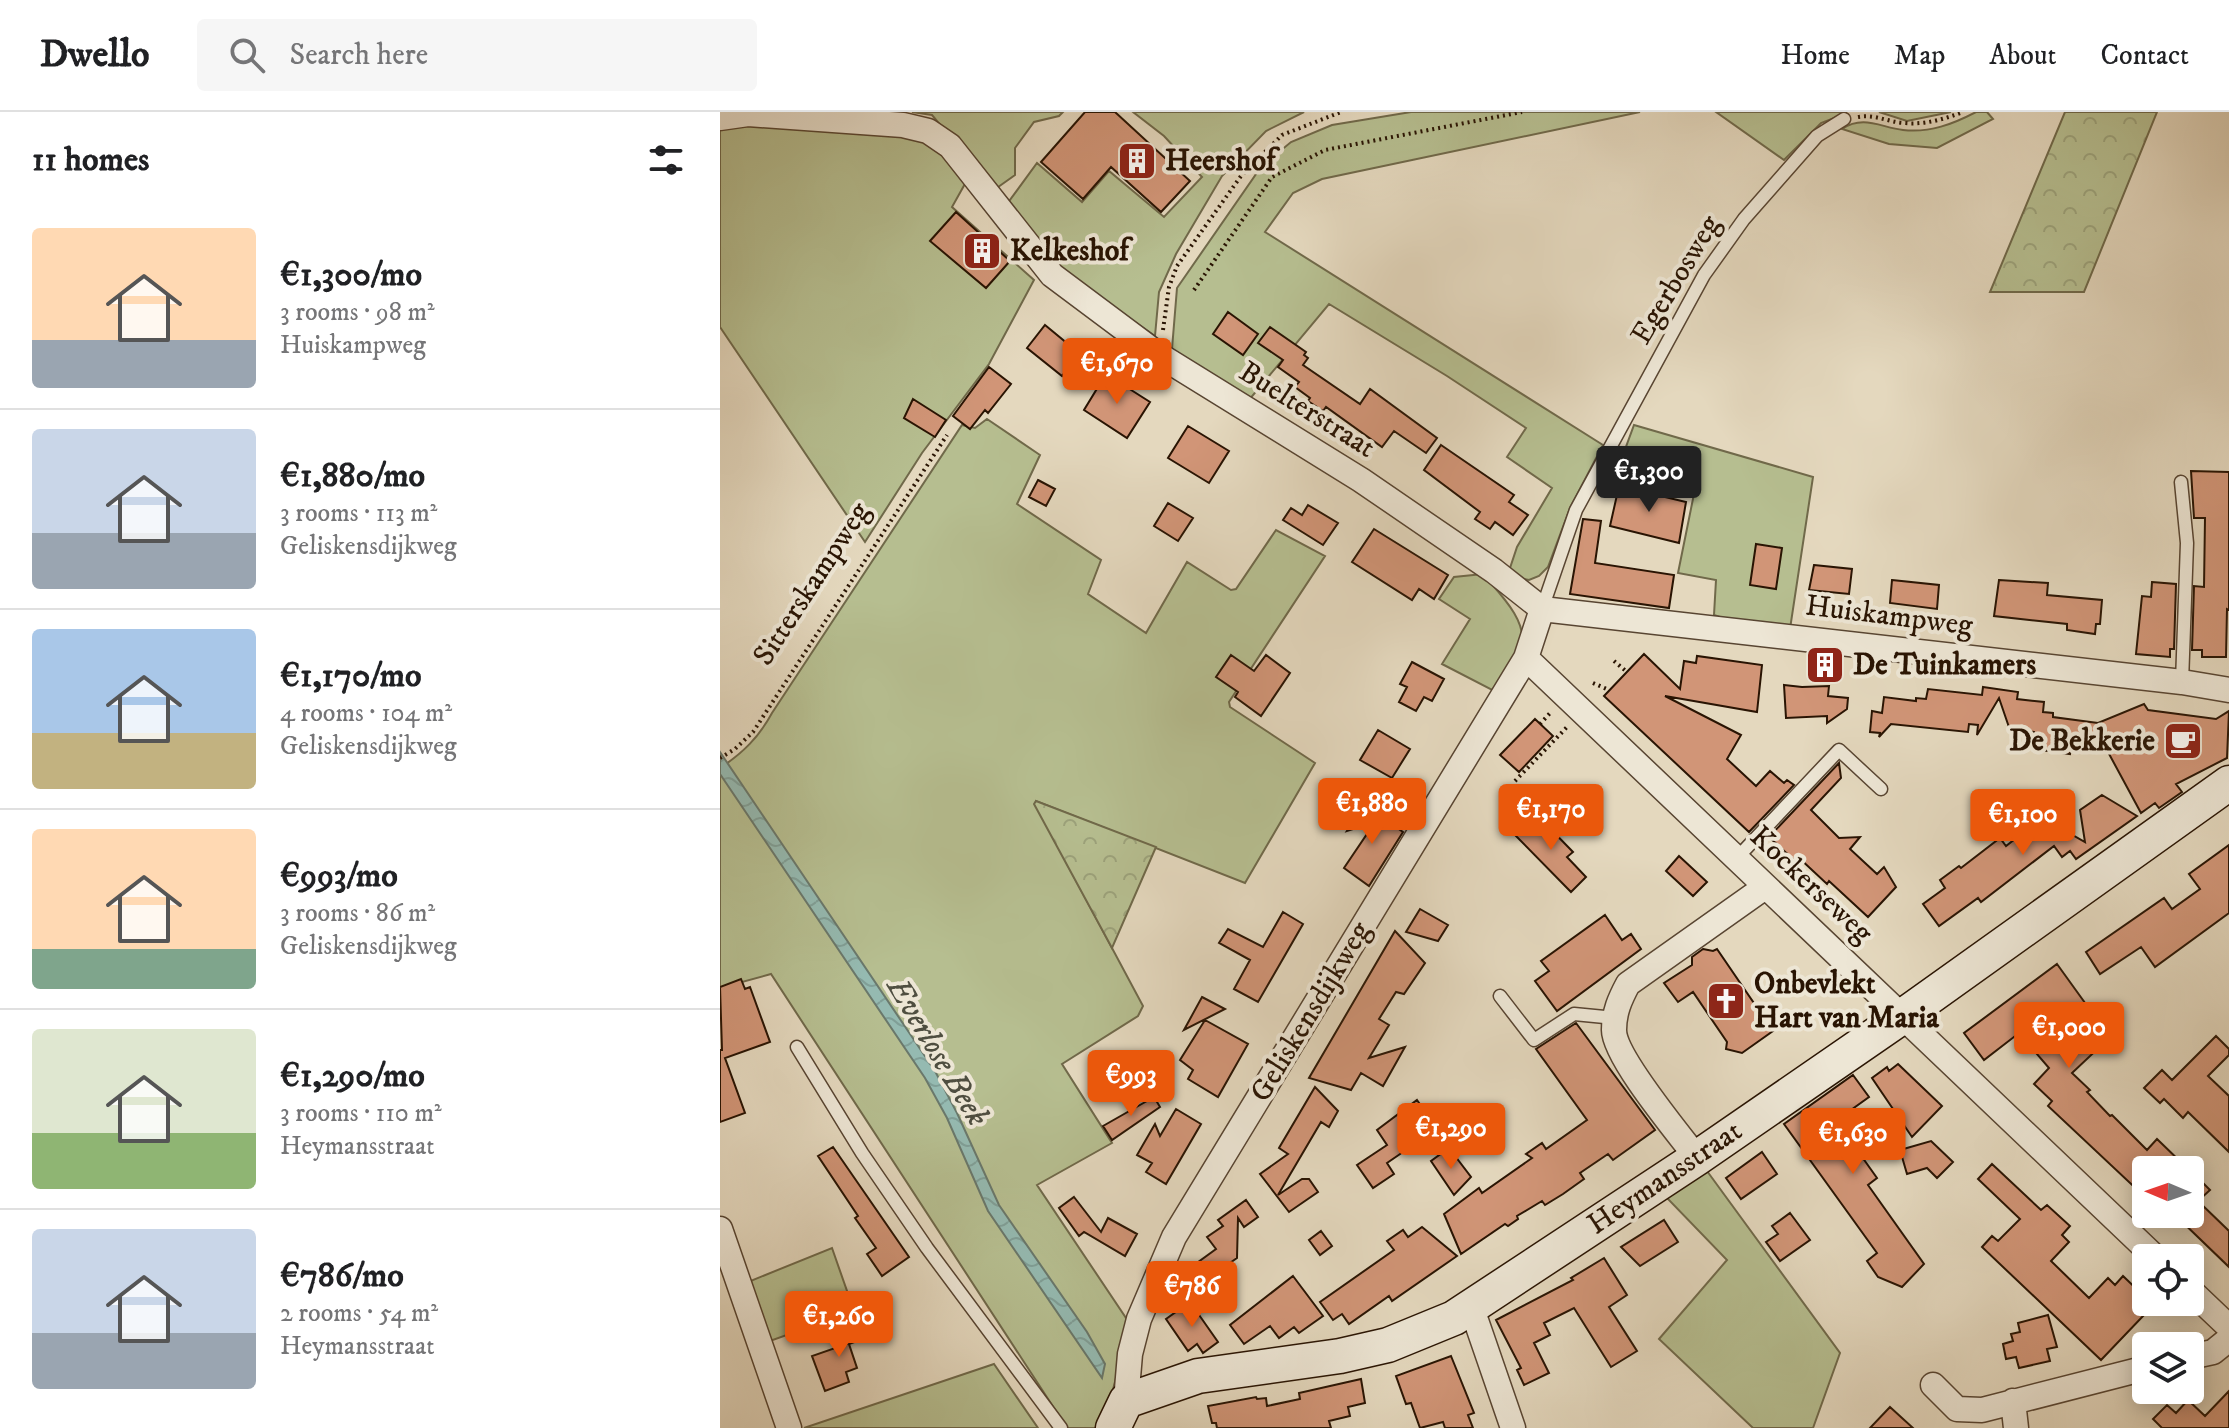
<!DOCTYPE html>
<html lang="en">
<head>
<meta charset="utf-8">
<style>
  body { margin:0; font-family:"IM FELL DW Pica",serif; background:#f6f6f6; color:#202124; height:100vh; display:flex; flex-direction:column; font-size:30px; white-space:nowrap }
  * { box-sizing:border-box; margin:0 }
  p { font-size:26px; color:#757577 }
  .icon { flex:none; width:44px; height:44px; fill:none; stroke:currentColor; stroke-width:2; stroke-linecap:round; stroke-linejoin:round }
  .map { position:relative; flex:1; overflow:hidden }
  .details { display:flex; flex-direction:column; background:#fff; width:720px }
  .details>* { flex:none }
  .needle { width:52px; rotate:272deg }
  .buttons { position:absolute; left:1412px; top:1044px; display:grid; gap:16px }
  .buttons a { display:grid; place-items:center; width:72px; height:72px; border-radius:8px; background:#fff; box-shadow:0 4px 20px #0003; font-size:40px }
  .price { position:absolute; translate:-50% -68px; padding:0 18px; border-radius:8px; background:#ea580c; color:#fff; font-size:26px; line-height:52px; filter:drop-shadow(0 2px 4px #0008) }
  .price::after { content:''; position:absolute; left:50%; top:48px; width:24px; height:18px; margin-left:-12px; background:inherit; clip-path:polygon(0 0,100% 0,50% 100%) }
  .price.on { background:#222; color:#fff }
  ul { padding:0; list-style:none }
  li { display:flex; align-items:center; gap:24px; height:200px; padding:0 32px }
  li+li { border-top:2px solid #e0e0e0 }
  li span { display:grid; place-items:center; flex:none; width:224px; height:160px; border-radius:8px; color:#555 }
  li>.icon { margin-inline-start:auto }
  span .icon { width:96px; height:96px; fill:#fffc; stroke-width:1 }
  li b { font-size:34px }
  h2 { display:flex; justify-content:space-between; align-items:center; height:96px; padding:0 32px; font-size:34px }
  header { display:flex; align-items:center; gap:48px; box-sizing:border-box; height:112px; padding:0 40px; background:#fff; border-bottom:2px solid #e0e0e0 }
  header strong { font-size:38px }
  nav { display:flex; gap:44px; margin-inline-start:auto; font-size:28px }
  .search { width:560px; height:72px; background:#f6f6f6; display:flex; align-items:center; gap:20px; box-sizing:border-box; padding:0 28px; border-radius:8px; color:#757577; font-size:30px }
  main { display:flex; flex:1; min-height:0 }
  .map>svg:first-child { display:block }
</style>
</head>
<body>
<header>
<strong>Dwello</strong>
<div class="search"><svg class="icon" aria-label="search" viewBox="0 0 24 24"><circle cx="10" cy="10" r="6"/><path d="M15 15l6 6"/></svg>Search here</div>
<nav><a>Home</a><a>Map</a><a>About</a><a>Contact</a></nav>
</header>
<main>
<section class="details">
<h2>11 homes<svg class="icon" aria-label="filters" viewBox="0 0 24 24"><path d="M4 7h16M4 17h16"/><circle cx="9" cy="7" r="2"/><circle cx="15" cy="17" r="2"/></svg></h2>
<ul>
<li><span style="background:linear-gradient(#ffd9b3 70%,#9aa5b1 0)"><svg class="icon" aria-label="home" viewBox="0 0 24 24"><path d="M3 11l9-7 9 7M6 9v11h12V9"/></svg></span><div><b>€1,300/mo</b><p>3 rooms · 98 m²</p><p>Huiskampweg</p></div></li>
<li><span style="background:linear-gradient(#c9d6e8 65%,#9aa5b1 0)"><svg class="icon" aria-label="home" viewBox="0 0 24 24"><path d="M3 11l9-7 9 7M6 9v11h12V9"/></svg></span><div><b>€1,880/mo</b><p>3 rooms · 113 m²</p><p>Geliskensdijkweg</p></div></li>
<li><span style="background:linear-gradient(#a9c7e8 65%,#c2b280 0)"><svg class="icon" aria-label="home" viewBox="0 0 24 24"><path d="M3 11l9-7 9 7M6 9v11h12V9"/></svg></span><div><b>€1,170/mo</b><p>4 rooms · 104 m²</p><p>Geliskensdijkweg</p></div></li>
<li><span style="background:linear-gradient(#ffd9b3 75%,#7fa58c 0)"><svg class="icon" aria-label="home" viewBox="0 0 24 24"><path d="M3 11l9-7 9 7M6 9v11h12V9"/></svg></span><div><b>€993/mo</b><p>3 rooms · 86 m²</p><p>Geliskensdijkweg</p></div></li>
<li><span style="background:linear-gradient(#dfe7d0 65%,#8fb573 0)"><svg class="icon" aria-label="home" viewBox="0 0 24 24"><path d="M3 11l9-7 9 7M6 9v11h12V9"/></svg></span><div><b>€1,290/mo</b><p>3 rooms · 110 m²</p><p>Heymansstraat</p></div></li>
<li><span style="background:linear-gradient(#c9d6e8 65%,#9aa5b1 0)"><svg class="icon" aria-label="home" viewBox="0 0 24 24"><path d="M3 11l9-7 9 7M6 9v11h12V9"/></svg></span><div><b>€786/mo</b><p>2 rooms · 54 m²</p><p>Heymansstraat</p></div></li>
</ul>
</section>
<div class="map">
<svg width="1509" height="1316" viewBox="0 0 1509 1316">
  <defs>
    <pattern id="forest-crowns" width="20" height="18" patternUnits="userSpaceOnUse" patternTransform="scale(2)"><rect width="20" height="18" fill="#b6be90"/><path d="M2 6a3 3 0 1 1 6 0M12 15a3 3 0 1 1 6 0" fill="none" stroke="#9ca27b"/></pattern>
    <pattern id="water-waves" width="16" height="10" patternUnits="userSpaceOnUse" patternTransform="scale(2)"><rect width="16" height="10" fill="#95bab1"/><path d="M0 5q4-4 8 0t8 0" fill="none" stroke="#809f97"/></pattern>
  </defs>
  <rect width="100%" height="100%" fill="#e4d8be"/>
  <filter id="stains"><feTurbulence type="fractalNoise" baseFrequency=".0025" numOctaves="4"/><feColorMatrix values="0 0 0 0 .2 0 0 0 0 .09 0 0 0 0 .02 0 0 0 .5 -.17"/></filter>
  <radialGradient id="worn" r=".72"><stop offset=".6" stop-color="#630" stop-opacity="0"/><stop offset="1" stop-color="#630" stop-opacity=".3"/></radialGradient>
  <path fill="#b6be90" stroke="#70694a" stroke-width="2" d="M192 0H343L339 4 314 10 295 36V63L274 78 212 3Z
    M413 0H584L546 19 502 64 456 142 439 180 435 224 345 161 287 92 317 51 362 90 389 59 444 105 482 65 444 24Z
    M691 0H920L602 67 573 81 545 120 883 333 850 396 828 455 819 464 809 468 799 466 789 459 797 435 832 376 787 345 806 316 727 264 609 192 529 288 452 237 457 176 541 55 571 30 612 13Z
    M996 0H1123L1122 3 1101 11 1064 48Z
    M1159 0H1231L1187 9Z
    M1256 0H1267L1273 7 1217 36 1169 32 1122 17C1143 3 1160 15 1183 18 1210 21 1233 12 1256 0Z
    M64 10 207 27 231 47 246 70 232 95 314 168 269 252 202 341 145 430 0 215V17Z
    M267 307 320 343 297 392 381 448 368 482 426 521 467 450 511 478 516 477 556 418 605 444 509 590 510 595 595 651 525 771 316 689 315 692 423 894 418 904 342 952 392 1031 317 1073 410 1212 383 1316H347L51 862 0 876V656C23 641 39 625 52 601L242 313 255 316Z
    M914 313 1093 365 1070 517 1020 512 994 503 996 468 958 461 976 372 913 352 903 343Z
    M763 462C777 479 809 509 801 534 796 550 783 566 776 580L722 552 750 507 719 487 734 465Z
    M987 1059 1120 1241 1093 1316H1033L939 1227 1007 1148 947 1086Z
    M112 1136 134 1199 50 1229 28 1170Z
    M274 1252 318 1316H84Z"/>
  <path fill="url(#forest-crowns)" stroke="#70694a" stroke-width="2" d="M1345 0H1437L1364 180H1270Z
    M316 689 436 735 392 836 314 692Z"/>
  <path fill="url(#water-waves)" stroke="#6a786b" stroke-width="2" d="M0 640 215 959 237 1001 279 1093 367 1220 385 1252 382 1266 268 1099 227 1006 205 966 0 662Z"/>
  <path fill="#d19577" stroke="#291403" stroke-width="2" d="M365 0H395L470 69 441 100 391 55 363 87 321 50Z
    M236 100 290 149 266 176 210 129Z
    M508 200 538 222 523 243 493 222Z
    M325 213 360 242 342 264 307 236Z
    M550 215 586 240 584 243 588 246 583 253 640 292 650 277 717 326 706 341 674 319 662 335 606 295 603 299 588 289 590 286 575 275 579 270 558 255 563 248 538 231Z
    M269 255 291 272 268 301 265 298 250 317 233 304Z
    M386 262 430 290 407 326 364 298Z
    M193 287 226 308 215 325 184 306Z
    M468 314 509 339 489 371 448 346Z
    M721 333 794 383 789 390 808 403 793 423 775 410 770 417 755 407 760 400 704 358Z
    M1471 359 1509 360V498L1507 497 1506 545H1482V538H1472L1474 474 1484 475 1485 406H1474Z
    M318 368 335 377 326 394 309 385Z
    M899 374 966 390 959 431 890 414Z
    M448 391 473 406 458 429 434 414Z
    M588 393 618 411 603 433 563 408 571 396 582 403Z
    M863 407 881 409 875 451 954 463 949 496 850 482Z
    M654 417 728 463 714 487 699 477 692 488 632 450Z
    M1036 432 1062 436 1056 477 1030 473Z
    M1094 453 1132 457 1129 482 1089 478Z
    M1172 468 1219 473 1217 497 1170 491Z
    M1279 468 1328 471 1327 483 1382 488 1380 512H1376L1375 522 1347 518V512L1274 504Z
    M1432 470 1456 472 1454 537H1450V545L1416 542 1422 484 1431 485Z
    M924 542 960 577 964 549 976 551 977 544 1042 553 1037 600 945 584 1021 623 1007 647 1036 674 1050 659 1064 671 1067 668 1074 673 1029 720 884 584Z
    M511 543 534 559 546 543 570 561 541 604 515 585 518 580 496 565Z
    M692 550 724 567 712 589 704 585 696 599 679 590 687 575 680 572Z
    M1064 573 1082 575 1109 574 1108 584 1128 586 1127 597 1107 611V604L1066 606Z
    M1263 575 1298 580 1297 587 1324 590 1323 600 1333 601V605L1378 611 1424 592 1428 598 1496 607 1509 599 1507 646 1456 672 1462 680 1439 696 1435 691 1421 701 1388 640 1351 635 1350 642 1321 638 1314 620 1293 617 1292 624 1279 586 1257 623 1258 613 1249 612 1248 620 1171 612 1159 625 1160 621 1150 620 1152 599 1162 601 1164 585 1196 589V586L1206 587 1208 577 1262 583Z
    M815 607 833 624 799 660 780 643Z
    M658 618 690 637 672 666 640 648Z
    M1119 651 1121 666 1091 698 1119 726 1140 725 1130 737 1157 762 1164 755 1176 775 1148 805 1109 769 1107 772 1077 744 1074 748 1049 725Z
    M1382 683 1417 704 1356 747 1350 739 1342 745 1334 734 1261 790 1258 786 1219 814 1203 792 1225 776 1220 768 1239 754 1241 756 1280 726 1286 734 1323 705 1332 718 1328 709 1365 730 1360 698Z
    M644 693 683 720 649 774 624 756 655 710 627 719Z
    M817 703 853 740 847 745 866 765 851 780 796 724Z
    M1509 733V801L1435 855 1421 835 1380 862 1366 840 1444 786 1452 797 1480 777 1469 762Z
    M959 744 987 770 973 784 946 759Z
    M700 797 728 813 718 829 686 820Z
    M563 800 583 812 538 890 514 877 530 848 499 831 508 817 543 835Z
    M885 803 902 828 911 822 921 837 837 899 815 869 829 859 821 849Z
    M675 819 705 851 684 882 676 880 659 907 669 913 649 946 685 935 663 974 641 961 631 978 589 966Z
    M983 837 993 839 997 837 1053 919 1022 941 1006 937 1007 930 973 880 958 890 944 871 972 853V845Z
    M1337 852 1373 902 1366 907 1385 930 1352 961 1370 978 1367 980 1390 1004 1392 1003 1427 1038 1437 1027 1469 1058H1426V1086L1328 994 1332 989 1314 972 1329 956 1299 921 1264 948 1244 921Z
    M21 867 25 877 30 875 50 930 5 946 25 1001 0 1010V938H2L0 875Z
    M482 885 505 897 464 918Z
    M485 908 528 932 498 985 468 967 473 958 460 948Z
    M856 911 935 1018 893 1048 888 1042 860 1061 864 1067 843 1082 825 1093 822 1089 797 1104 798 1107 788 1114 785 1112 741 1142 724 1102 759 1076 762 1081 812 1046 806 1042 822 1031 826 1037 867 1008 816 937Z
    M1496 924 1509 937V943L1488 964 1509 984V1040L1468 1000 1463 1006 1444 987 1440 991 1424 976 1442 958 1452 968Z
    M1178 952 1222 994 1192 1025 1152 966 1167 955 1169 959Z
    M1133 963 1149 985 1131 998 1150 1025 1135 1035 1157 1066 1148 1073 1204 1152 1182 1175 1158 1165 1147 1149 1157 1141 1064 1012Z
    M595 975 618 999 609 1015 601 1010 558 1083 582 1067H589L598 1080 569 1100 540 1062 568 1042 559 1036Z
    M434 985 440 995 392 1028 383 1014Z
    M697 988 711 1008 696 1018 702 1027 667 1051 674 1062 653 1076 637 1053 667 1033 657 1018Z
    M456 997 481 1012 446 1072 426 1060 432 1051 417 1043 435 1012 440 1024Z
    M1211 1029 1233 1050 1217 1066 1207 1056 1187 1062 1180 1038Z
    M113 1035 189 1145 162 1164 147 1142 156 1136 135 1106 138 1104 98 1044Z
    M729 1036 751 1065 734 1083 711 1049Z
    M1042 1040 1057 1062 1021 1087 1006 1066Z
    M1272 1052 1321 1098 1327 1093 1350 1114 1342 1123 1349 1130 1331 1149 1369 1186 1388 1166 1395 1173 1403 1164 1426 1186 1418 1195 1425 1202 1381 1248 1262 1135 1272 1124 1278 1129 1300 1107 1258 1067Z
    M1470 1058 1490 1078 1478 1089 1509 1119V1155L1454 1102H1470Z
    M354 1085 381 1120 388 1106 417 1122 405 1144 364 1120 359 1124 339 1096Z
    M526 1088 538 1105 524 1115 518 1106 517 1146 481 1171 470 1156 496 1137 487 1125 503 1114 498 1108Z
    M1070 1101 1090 1128 1060 1149 1046 1130 1058 1122 1052 1114Z
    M944 1108 958 1130 920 1154 901 1135Z
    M702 1115 737 1144 672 1189 669 1184 629 1212 622 1202 613 1208 600 1190 674 1138 667 1129 683 1118 688 1125Z
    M601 1119 612 1134 600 1143 589 1128Z
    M884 1146 907 1183 889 1195 917 1239 891 1255 854 1196 824 1211 830 1223 814 1231 829 1261 804 1273 797 1258 801 1256 776 1208 853 1168 851 1166Z
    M573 1164 603 1204 579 1221 574 1215 559 1226 550 1214 524 1232 510 1213Z
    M470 1190 498 1230 483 1241 477 1232 468 1239 446 1207Z
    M1328 1203 1337 1235 1327 1237 1330 1249 1299 1256 1296 1245 1286 1247 1283 1232 1293 1229 1291 1222 1300 1220 1298 1211Z
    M143 1210 148 1225 129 1232 137 1256 126 1260 129 1270 105 1279 92 1244 127 1232 122 1217Z
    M731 1244 754 1301 748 1303 753 1316H725L723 1310 700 1316 691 1291 686 1292 676 1264Z
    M641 1267 645 1291 628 1295 630 1304 609 1309 611 1316H497L496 1311H492L488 1294 536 1285 537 1287 546 1286 547 1294 580 1287 579 1281Z
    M1509 1279V1316H1442L1433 1307 1447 1293 1456 1301 1468 1288 1485 1304Z
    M1170 1295 1193 1316H1150Z"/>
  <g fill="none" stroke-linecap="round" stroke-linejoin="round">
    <g stroke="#584532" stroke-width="15">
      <path id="lane" d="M1461 370 1467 431 1462 570
        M822 497 856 398 984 163 1024 107 1097 24 1124 7
        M1016 747 1119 638 1161 677
        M780 884 814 928 854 902 895 906
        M77 935 142 1041 207 1136 341 1316"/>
    </g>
    <g stroke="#584532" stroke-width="27">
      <path id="street" d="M0 6 28 2 183 13 208 19 230 34 332 163 439 243 641 368 774 459 822 497
        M822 497 1462 570 1509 578
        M806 546 1436 1146
        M977 1046C959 1022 894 945 894 918 894 900 900 887 908 872L1045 775
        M0 1117 69 1316
        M1470 1178 1509 1215
        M751 1194 793 1316
        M1470 1245 1493 1240 1509 1227
        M1213 1273 1237 1297 1262 1298 1426 1256
        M406 1289 410 1242 419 1207 454 1125 806 546 822 497
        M1293 1289 1296 1316"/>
    </g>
    <g stroke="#291403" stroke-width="37">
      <path id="secondary" d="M393 1316 406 1289 478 1264 620 1244 668 1233 734 1206 977 1046 1183 904 1509 671"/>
    </g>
    <path stroke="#291403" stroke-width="4" stroke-dasharray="2 4" stroke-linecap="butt" d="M1138 5C1155 2 1168 10 1184 11 1205 13 1224 7 1243 0
      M474 178 552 65 605 38 802 0
      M443 218 449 175 457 154 521 64 562 23 621 0
      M894 549 907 560
      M873 571 889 578
      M820 612 832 599
      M0 646 15 637 33 620 227 323
      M795 669 849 613"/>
    <use href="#lane" stroke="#ede6d5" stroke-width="12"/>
    <use href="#street" stroke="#ede6d5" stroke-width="24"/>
    <use href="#secondary" stroke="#ede6d5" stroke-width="34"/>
  </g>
  <defs>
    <g id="building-square" transform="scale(2)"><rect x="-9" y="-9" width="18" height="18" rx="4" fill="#8f2418" stroke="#ede6d5"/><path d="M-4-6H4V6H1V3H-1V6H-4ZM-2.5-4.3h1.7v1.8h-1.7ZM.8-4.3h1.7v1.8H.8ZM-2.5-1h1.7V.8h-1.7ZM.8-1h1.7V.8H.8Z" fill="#fff"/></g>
    <g id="cafe-square" transform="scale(2)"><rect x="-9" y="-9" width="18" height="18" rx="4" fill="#8f2418" stroke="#ede6d5"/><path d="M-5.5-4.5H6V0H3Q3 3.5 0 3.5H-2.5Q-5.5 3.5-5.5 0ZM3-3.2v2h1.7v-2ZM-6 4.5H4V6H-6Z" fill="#fff"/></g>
    <g id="church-square" transform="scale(2)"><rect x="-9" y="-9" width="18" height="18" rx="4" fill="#8f2418" stroke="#ede6d5"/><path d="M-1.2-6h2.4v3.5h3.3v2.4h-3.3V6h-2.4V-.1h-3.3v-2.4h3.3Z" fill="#fff"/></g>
  </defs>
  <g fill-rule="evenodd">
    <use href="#building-square" x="417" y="49"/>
    <use href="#building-square" x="262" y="139"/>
    <use href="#building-square" x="1105" y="553"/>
    <use href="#cafe-square" x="1463" y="629"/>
    <use href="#church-square" x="1006" y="889"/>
  </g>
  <g text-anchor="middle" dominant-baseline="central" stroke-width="8" stroke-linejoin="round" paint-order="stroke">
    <g font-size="30" font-weight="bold" fill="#291403" stroke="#ede6d5" text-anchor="start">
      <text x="445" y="49">Heershof</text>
      <text x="290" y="139">Kelkeshof</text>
      <text x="1133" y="553">De Tuinkamers</text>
      <text x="1435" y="629" text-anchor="end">De Bekkerie</text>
      <text x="1034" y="872">Onbevlekt<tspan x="1034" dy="34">Hart van Maria</tspan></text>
    </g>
    <g font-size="30" fill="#291403" stroke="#ede6d5">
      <text transform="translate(956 168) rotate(-59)">Egerbosweg</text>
      <text transform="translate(587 298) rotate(32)">Buelterstraat</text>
      <text transform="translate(92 472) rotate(-57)">Sitterskampweg</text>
      <text transform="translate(1169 504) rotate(7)">Huiskampweg</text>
      <text transform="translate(1091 773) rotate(43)">Kockerseweg</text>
      <text transform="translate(591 900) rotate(-59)">Geliskensdijkweg</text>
      <text transform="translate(945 1066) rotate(-34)">Heymansstraat</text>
    </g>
    <g font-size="32" font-style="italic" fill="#4f4e40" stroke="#ede6d5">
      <text transform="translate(217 940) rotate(59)">Everlose Beek</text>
    </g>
  </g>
  <rect width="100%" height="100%" filter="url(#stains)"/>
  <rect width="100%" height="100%" fill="url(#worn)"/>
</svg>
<div class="buttons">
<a><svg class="needle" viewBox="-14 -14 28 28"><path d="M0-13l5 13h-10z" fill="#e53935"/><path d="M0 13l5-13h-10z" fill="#757577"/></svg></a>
<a><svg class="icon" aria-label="locate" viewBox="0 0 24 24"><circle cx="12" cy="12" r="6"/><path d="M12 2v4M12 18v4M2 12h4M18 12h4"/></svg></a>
<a><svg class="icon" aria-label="layers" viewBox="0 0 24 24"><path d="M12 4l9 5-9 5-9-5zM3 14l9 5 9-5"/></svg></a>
</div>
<b class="price" style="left:397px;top:294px">€1,670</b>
<b class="price on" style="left:929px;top:402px">€1,300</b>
<b class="price" style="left:652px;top:734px">€1,880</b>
<b class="price" style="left:831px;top:740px">€1,170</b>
<b class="price" style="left:1303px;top:745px">€1,100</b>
<b class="price" style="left:1349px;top:958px">€1,000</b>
<b class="price" style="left:411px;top:1006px">€993</b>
<b class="price" style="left:731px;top:1059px">€1,290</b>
<b class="price" style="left:1133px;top:1064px">€1,630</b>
<b class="price" style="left:472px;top:1217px">€786</b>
<b class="price" style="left:119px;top:1247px">€1,260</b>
</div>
</main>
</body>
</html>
